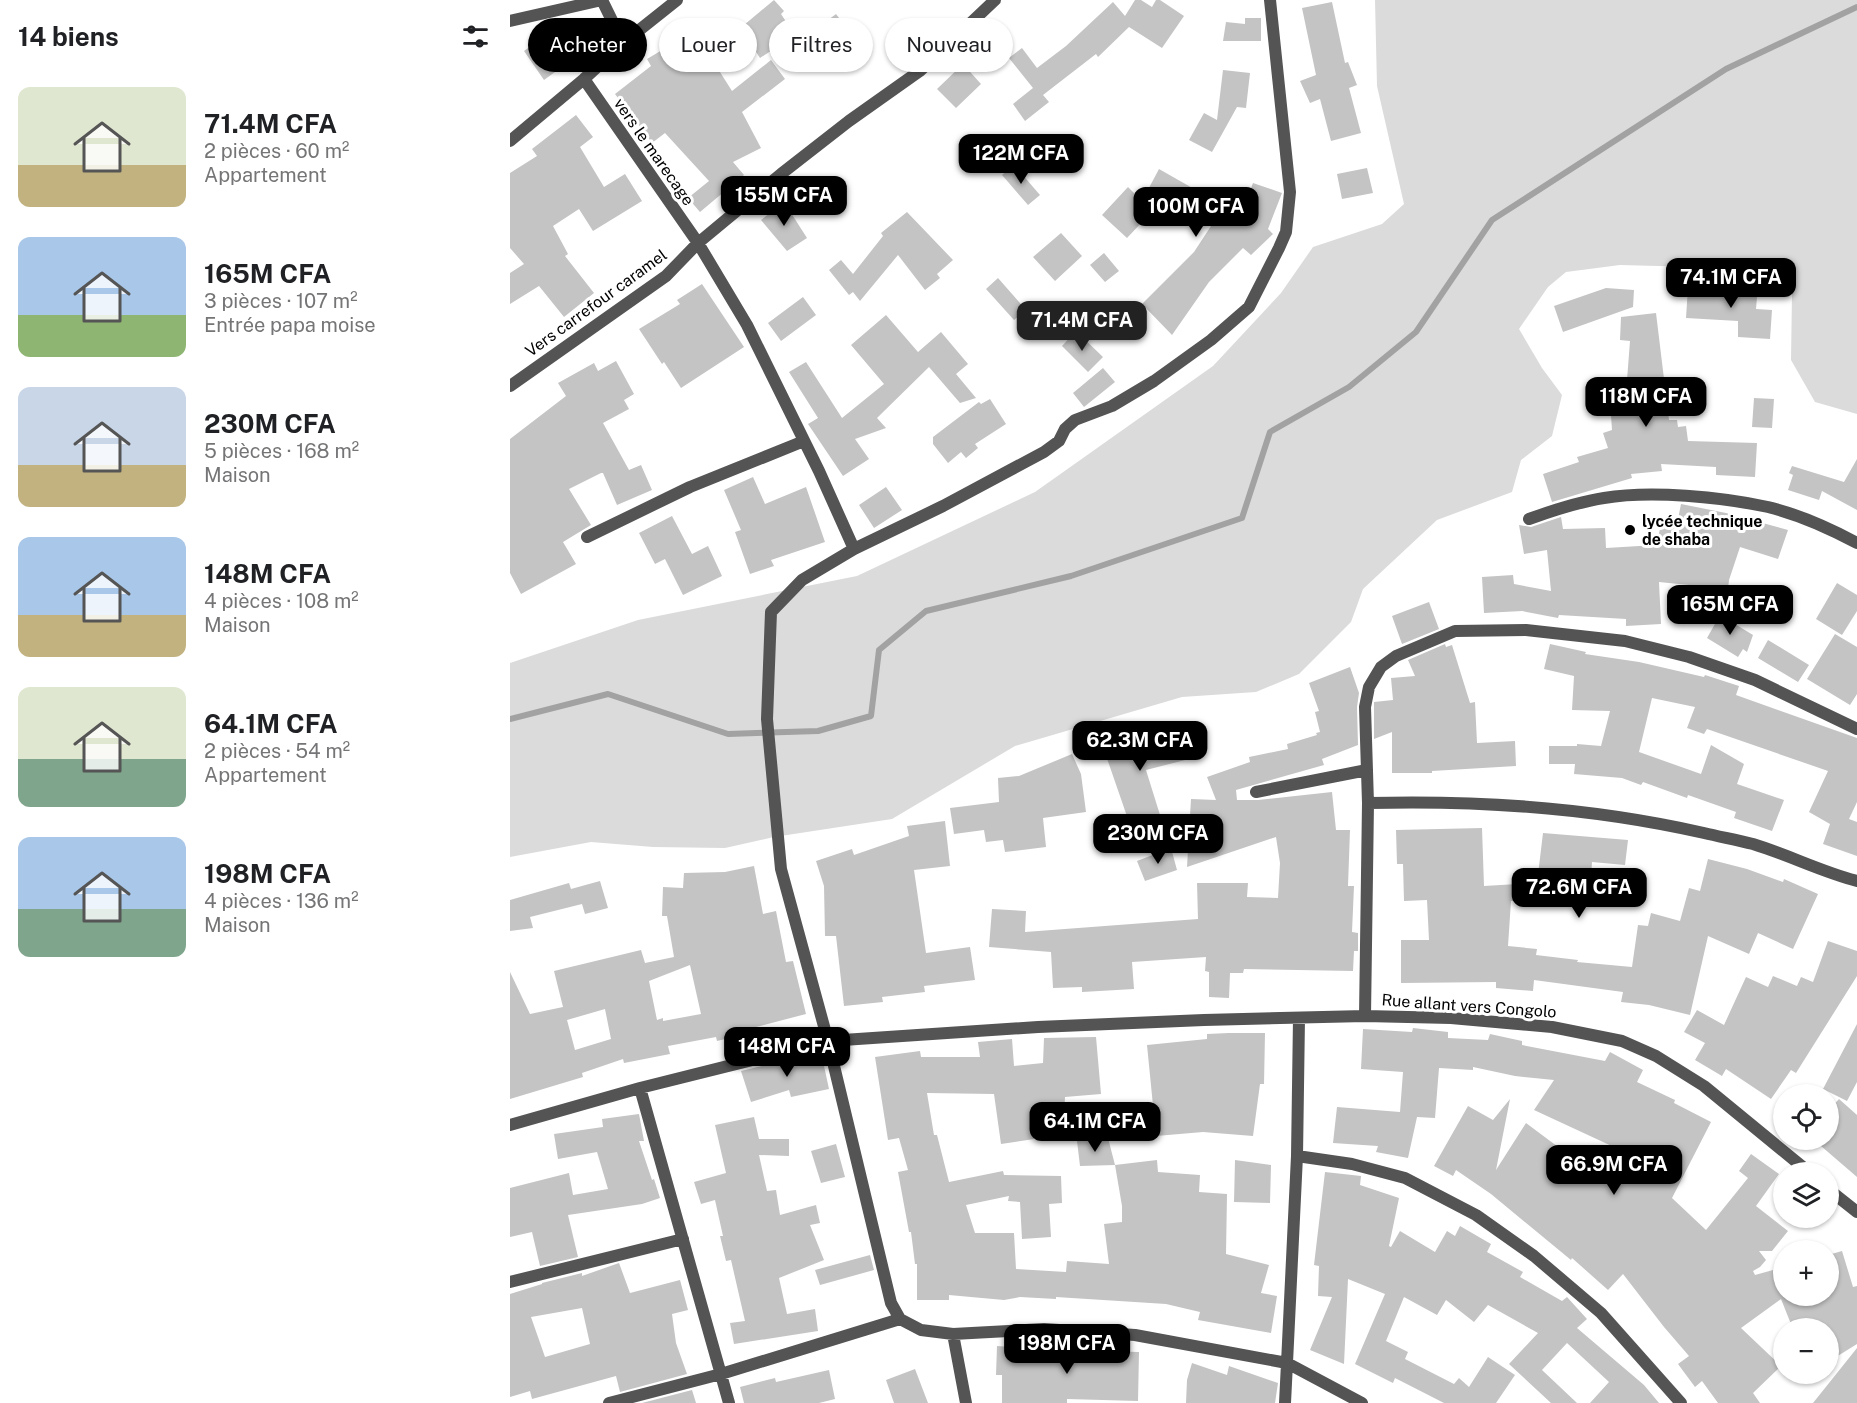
<!DOCTYPE html>
<html lang="fr">
<head>
<meta charset="utf-8">
<style>
  body { margin:0; font-family:"Public Sans",sans-serif; background:#f2f2f2; color:#202124; height:100vh; display:flex; flex-direction:column; font-size:22px; white-space:nowrap }
  * { box-sizing:border-box; margin:0 }
  p { font-size:20px; color:#757577 }
  .icon { flex:none; width:33px; height:33px; fill:none; stroke:currentColor; stroke-width:2; stroke-linecap:round; stroke-linejoin:round }
  .map { position:relative; flex:1; overflow:hidden }
  .panel { display:flex; flex-direction:column; background:#fff; width:510px }
  .panel>* { flex:none }
  .guide { position:absolute; left:18px; top:18px; width:570px; height:54px; display:flex; gap:12px }
  .tools { position:absolute; left:1263px; top:1084px; display:grid; gap:12px }
  .tools a { display:grid; place-items:center; width:66px; height:66px; border-radius:50%; background:#fff; box-shadow:0 2px 4px #0004; font-size:30px }
  .price { position:absolute; translate:-50% -51px; padding:0 14px; border-radius:12px; background:#000; color:#fff; font-size:20px; line-height:39px; filter:drop-shadow(0 2px 3px #0008) }
  .price::after { content:''; position:absolute; left:50%; top:36px; width:18px; height:14px; margin-left:-9px; background:inherit; clip-path:polygon(0 0,100% 0,50% 100%) }
  .price.selected { background:#222; color:#fff }
  ul { padding:0; list-style:none }
  li { display:flex; align-items:center; gap:18px; height:150px; padding:0 18px }
  li span { display:grid; place-items:center; flex:none; width:168px; height:120px; border-radius:12px; color:#555 }
  li>.icon { margin-inline-start:auto }
  span .icon { width:72px; height:72px; fill:#fffc; stroke-width:1 }
  li b { font-size:26px }
  h2 { display:flex; justify-content:space-between; align-items:center; height:72px; padding:0 18px; font-size:26px }
  .pill { padding:0 21px; border-radius:27px; background:#fff; box-shadow:0 2px 4px #0004; font-size:21px; line-height:54px }
  .pill.selected { background:#000; color:#fff }
  main { display:flex; flex:1; min-height:0 }
  .map>svg:first-child { display:block }
</style>
</head>
<body>
<main>
<section class="panel">
<h2>14 biens<svg class="icon" aria-label="filters" viewBox="0 0 24 24"><path d="M4 7h16M4 17h16"/><circle cx="9" cy="7" r="2"/><circle cx="15" cy="17" r="2"/></svg></h2>
<ul>
<li><span style="background:linear-gradient(#dfe7d0 65%,#c2b280 0)"><svg class="icon" aria-label="home" viewBox="0 0 24 24"><path d="M3 11l9-7 9 7M6 9v11h12V9"/></svg></span><div><b>71.4M CFA</b><p>2 pièces · 60 m²</p><p>Appartement</p></div></li>
<li><span style="background:linear-gradient(#a9c7e8 65%,#8fb573 0)"><svg class="icon" aria-label="home" viewBox="0 0 24 24"><path d="M3 11l9-7 9 7M6 9v11h12V9"/></svg></span><div><b>165M CFA</b><p>3 pièces · 107 m²</p><p>Entrée papa moise</p></div></li>
<li><span style="background:linear-gradient(#c9d6e8 65%,#c2b280 0)"><svg class="icon" aria-label="home" viewBox="0 0 24 24"><path d="M3 11l9-7 9 7M6 9v11h12V9"/></svg></span><div><b>230M CFA</b><p>5 pièces · 168 m²</p><p>Maison</p></div></li>
<li><span style="background:linear-gradient(#a9c7e8 65%,#c2b280 0)"><svg class="icon" aria-label="home" viewBox="0 0 24 24"><path d="M3 11l9-7 9 7M6 9v11h12V9"/></svg></span><div><b>148M CFA</b><p>4 pièces · 108 m²</p><p>Maison</p></div></li>
<li><span style="background:linear-gradient(#dfe7d0 60%,#7fa58c 0)"><svg class="icon" aria-label="home" viewBox="0 0 24 24"><path d="M3 11l9-7 9 7M6 9v11h12V9"/></svg></span><div><b>64.1M CFA</b><p>2 pièces · 54 m²</p><p>Appartement</p></div></li>
<li><span style="background:linear-gradient(#a9c7e8 60%,#7fa58c 0)"><svg class="icon" aria-label="home" viewBox="0 0 24 24"><path d="M3 11l9-7 9 7M6 9v11h12V9"/></svg></span><div><b>198M CFA</b><p>4 pièces · 136 m²</p><p>Maison</p></div></li>
</ul>
</section>
<div class="map">
<svg width="1347" height="1403" viewBox="0 0 1347 1403">
  <rect width="100%" height="100%" fill="#fff"/>
  <path fill="#dbdbdb" d="M865 0H1347V414L1305 402 1281 360 1282 294 1261 269 1110 265 1056 272 1038 287 1009 329 1032 368 1052 395 1042 436 1011 460 1002 492 927 520 853 589 841 622 789 674 746 692 672 697 505 746 382 819 264 837 215 848 143 847 81 842 0 857V663L128 620 347 576 525 492 703 366 771 293 803 247 872 224 894 204 867 86Z"/>
  <g fill="none" stroke-linecap="round" stroke-linejoin="round">
    <path stroke="#a2a2a2" stroke-width="6" d="M0 719 98 694 218 734 308 731 361 716 369 650 416 611 561 576 732 518 760 432 839 387 906 332 982 220 1216 69 1347 7"/>
  </g>
  <path fill="#c4c4c4" fill-rule="evenodd" d="M264 0 274 11 271 14 285 35 250 58 239 41 242 39 234 25Z
    M625 0H631L642 7 646 0H650L674 16 652 48 619 27 588 57 586 54 533 95 539 102 515 121 503 104 523 88 499 58 512 48 527 68 556 46 603 2 615 16Z
    M822 2 835 63 838 62 847 85 839 88 851 133 821 141 810 99 800 103 790 81 806 75 792 8Z
    M326 14 339 31 315 49 302 32Z
    M735 18H751V41H713L716 22 735 24Z
    M184 31 222 91 261 60 275 79 232 112 251 148 223 162 234 175 190 212 178 198 199 181 155 133 142 143 105 94 141 66 137 59Z
    M36 35 56 64 34 80 14 51Z
    M453 64 471 84 446 108 427 89Z
    M713 70 740 73 736 108 727 107 702 152 679 140 694 113 707 120Z
    M66 115 83 137 70 147 94 187 115 174 132 201 83 231 69 209 43 226 58 254 55 256 84 293 54 317 29 286 0 304V273L14 264 0 248V173L27 156 22 149Z
    M504 165 530 195 518 205 492 175Z
    M857 168 863 193 832 199 827 174Z
    M649 169 714 206 717 202 732 212 743 183 772 193 758 229 763 234 741 255 733 248 699 282 662 335 632 304 684 252 701 226 658 203 657 205 651 202 617 238 592 215 618 187 632 201Z
    M274 202 297 238 277 251 251 220Z
    M397 212 443 260 427 274 430 278 415 290 388 255 350 301 343 292 339 295 319 270 331 260 343 274 373 236 371 233Z
    M551 233 572 256 545 281 523 257Z
    M594 253 609 271 595 282 580 265Z
    M488 278 516 310 504 320 476 289Z
    M192 284 234 347 171 388 154 362 152 364 129 329 170 304 167 300Z
    M1229 284 1248 285 1246 309 1262 310 1260 339 1228 337V321L1176 318 1178 287 1229 290Z
    M1096 288 1124 290 1123 307 1053 332 1044 306Z
    M293 297 306 315 271 341 258 323Z
    M1146 313 1159 420H1167L1168 427 1176 426 1178 441 1247 443 1245 477 1206 475V467L1151 464 1152 471 1121 474 1122 478 1042 502 1033 474 1069 462 1067 457 1098 448 1093 433 1102 430 1100 400 1113 399 1109 381 1117 380 1120 341 1110 340 1111 317Z
    M376 315 408 352 431 332 458 364 446 374 466 398 450 403 419 367 367 418 376 428 345 439 359 459 333 476 298 424 308 418 279 372 296 362 332 418 374 384 341 345Z
    M566 331 593 357 578 372 552 346Z
    M106 361 124 394 114 400 119 409 93 423 119 470 131 465 142 490 107 505 93 473H91L59 489 81 525 53 542 66 564 11 594 0 573V439L56 396 48 383 84 363 88 371Z
    M593 368 605 382 574 407 563 393Z
    M1244 398 1264 399 1262 428 1242 427Z
    M480 399 496 424 465 444 468 448 456 458 451 452 438 463 423 444V437L469 402 471 404Z
    M1347 459V510L1312 491 1309 500 1278 490 1283 475 1279 473 1282 466 1334 482Z
    M243 477 255 504 296 487 315 542 261 560 264 566 240 574 225 532 231 530 214 490Z
    M376 487 392 510 364 528 349 505Z
    M1171 504 1216 513 1278 530 1268 559 1230 547 1219 580 1218 589 1149 582 1151 624 1116 626V619L1049 615 1048 618 1012 611 974 613 972 577 1003 575 1004 584 1041 591 1037 550 1014 554 1009 525 1021 527 1051 517 1053 529 1095 528 1096 548 1146 545 1152 521 1167 524Z
    M162 516 182 554 198 546 212 576 173 595 155 559 145 564 129 533Z
    M1327 583 1347 595V611L1332 635 1306 619Z
    M919 602 929 629 892 644 882 616Z
    M1210 615 1243 635 1237 652 1233 649 1228 657 1197 638Z
    M1325 634 1347 647V694L1340 705 1297 679Z
    M1258 640 1299 665 1288 682 1248 658Z
    M935 644 936 647 942 645 960 703 965 702 967 743 1005 741 1006 766 922 771V773H882V732L864 739V702L883 700 881 678 905 676 898 660Z
    M1040 644 1076 652 1075 654 1129 662 1194 677 1195 675 1229 686 1226 695 1347 738V802L1339 819 1347 822V856L1313 844 1320 824 1299 812 1318 771 1197 729 1194 734 1177 728 1185 707 1142 698 1129 752 1191 774 1201 745 1234 764 1227 784 1274 800 1262 831 1224 818 1226 812 1178 795 1177 798 1133 782 1131 785 1112 778 1064 774 1065 764H1039V746H1067V744L1091 746 1100 711 1062 710 1064 676 1034 669Z
    M840 667 849 693 847 707 848 745 812 759 814 765 726 790 727 800H748L822 792 826 830H840L838 886H844L842 932 848 933V951H844L843 971 734 969 733 973H720L719 998 699 997V972L695 971 696 957 622 962 624 989 572 992V987L543 988 541 952 479 947 482 909 516 911 515 932 688 919 687 883H738L737 897 768 898 770 863 766 837 677 867 681 799 706 800 697 777 740 762 739 757 778 749 777 744 807 735 806 733 810 732 805 712 809 711 799 683Z
    M625 733 631 747 673 736 679 759 636 770 650 815 620 825 592 744Z
    M562 754 571 774 576 812 533 818 536 847 495 852 493 840 476 842 474 830 444 834 440 808 489 802 488 778 509 776Z
    M435 821 440 866 404 870 416 953 460 947 465 980 414 986 415 992 372 997 373 1002 334 1006 326 936H315L314 886 306 861 342 849 344 855 399 836 397 826Z
    M972 828 974 886 1027 883 1033 833 1118 840 1115 865 1082 862 1080 893 1054 891V902H1035V899L1001 901 998 946 1027 949 1026 955 1068 960 1067 962 1122 967 1128 925 1138 926 1141 913 1170 921 1179 888 1190 891 1198 859 1237 869 1273 882 1274 879 1308 894 1283 949 1248 933 1239 954 1198 936 1180 1015 1139 1005 1111 1002 1113 992 1024 980 1023 991 986 988V982L891 983V940H919L917 900 894 901 893 864H887L886 830Z
    M661 848 667 870 635 881 627 861Z
    M244 866 253 914 266 911 276 962 283 961 296 1014 242 1028 244 1032 207 1041 206 1037 158 1046 160 1054 114 1063 113 1059 72 1073 73 1077 0 1099V972L20 1014 53 1007 44 971 131 950 135 963 164 957 157 916H152L153 887 173 888 174 873 215 872ZM180 965 191 1014 153 1021V1018L147 1020 139 981ZM95 1009 101 1039 65 1050 57 1020Z
    M90 881 98 908 75 914 72 904 20 917 23 928 0 931V900L59 883 61 889Z
    M1318 941 1347 951V976L1286 1073 1281 1070 1261 1099 1216 1069 1212 1076 1185 1060 1195 1043 1174 1032 1187 1010 1214 1025 1236 977 1258 987 1263 976 1287 986 1291 977 1303 982Z
    M1347 1024V1082L1337 1101 1313 1089Z
    M903 1028 938 1032V1038L978 1040 980 1034 1012 1041V1045L1095 1061 1100 1052 1133 1070 1127 1082 1165 1100 1164 1103 1201 1122 1162 1198 1196 1230 1238 1178 1229 1171 1241 1154 1269 1174 1246 1206 1278 1231 1262 1251H1249L1256 1260 1250 1267 1243 1271 1245 1275 1263 1270 1274 1285V1296H1318V1255L1332 1251 1343 1287 1347 1286V1344L1318 1362V1329H1283L1271 1299 1231 1328 1271 1366 1243 1393 1250 1403H1208L1192 1381 1185 1387 1168 1364 1179 1356 1154 1327 1113 1274 1098 1290 1062 1258 1061 1260 981 1194 946 1170 943 1176 924 1166 958 1106 983 1120 1000 1099 986 1170 1016 1123 1091 1179 1106 1148 1024 1110 1044 1080 1005 1076 963 1067V1070L929 1068 925 1118 907 1117 898 1158 866 1152 868 1146 823 1143 827 1107 890 1112 893 1072 851 1069 853 1029 902 1032Z
    M719 1033H755L754 1084H750L743 1136 693 1132 646 1136 637 1045 697 1039V1034Z
    M586 1037 591 1094 555 1097 553 1134 523 1132 524 1139 491 1144 484 1094 417 1093 424 1135H427L439 1182 493 1171 494 1175 551 1176 552 1203 539 1204 541 1237 512 1239 510 1202 498 1201 499 1196 456 1205 465 1233H504L506 1269 556 1272 557 1261 599 1264 594 1224 612 1222V1206L605 1165 647 1160 648 1172 690 1175 689 1192 717 1194 716 1254 759 1265 751 1293 767 1296 761 1333 688 1320 690 1312 656 1304 546 1297V1299L510 1297 494 1300 439 1295V1300H407V1264H405L401 1232H399L388 1172 398 1170 389 1138 378 1140 365 1057 410 1051 411 1057H470L468 1042 502 1039 504 1066 533 1063 534 1038Z
    M311 1052 319 1089 281 1097 279 1090 241 1102 231 1071Z
    M1329 1099 1347 1115V1177L1304 1140H1318V1111Z
    M129 1114 134 1141H129L142 1180 144 1179 150 1198 132 1204 58 1215 68 1257 30 1266 22 1232 0 1237V1188L59 1173 63 1195 98 1189 87 1152 48 1159 44 1134 93 1127 92 1119Z
    M244 1117 249 1139H279V1156L249 1155 257 1191 266 1190 270 1215 306 1205 310 1223 300 1225 314 1260 269 1278 277 1314 305 1309 308 1331 224 1344 220 1323 235 1321 221 1260 216 1261 210 1236H213L205 1200 191 1204 184 1182 216 1173 205 1125Z
    M598 1138 605 1165 570 1166 567 1141Z
    M326 1144 335 1177 311 1183 301 1151Z
    M725 1160 761 1165 760 1203 724 1202Z
    M815 1172 851 1176 850 1185 889 1198 879 1246 881 1247 890 1231 925 1252 937 1231 945 1236 950 1226 981 1244 977 1252 1013 1272 1010 1277 1052 1301 1057 1297 1077 1319 1067 1328 1134 1385 1149 1403H1080L1099 1382 1057 1343 1032 1370 1067 1403H1041L999 1364 1028 1333 978 1305 964 1322 936 1300 927 1315 894 1297 876 1341 898 1352 895 1359 944 1384 949 1378 959 1387 978 1357 1005 1375 986 1403H934L885 1378 883 1383 845 1364 875 1294 838 1279 834 1364 800 1350 822 1297 808 1296 809 1266 804 1265Z
    M360 1255 364 1270 310 1285 305 1270Z
    M109 1263 120 1293 170 1280 178 1310 162 1314 166 1343 177 1374 110 1392 106 1376 22 1399 20 1391 0 1397V1294L32 1284V1283L72 1273V1276ZM72 1308 80 1344 35 1357 21 1317Z
    M487 1346 527 1349 629 1352 628 1401 557 1399V1403H492V1375H486Z
    M1347 1348V1403H1303Z
    M682 1363 717 1375 719 1366 768 1383 765 1403H676L677 1380Z
    M405 1369 418 1403H384L376 1380Z
    M319 1370 325 1399 309 1403H234L230 1387 265 1378 266 1382Z
    M182 1390 186 1403H132Z"/>
  <g fill="none" stroke-linecap="round" stroke-linejoin="round">
    <path stroke="#545454" stroke-width="12" d="M92 0 113 43
      M0 21 92 0
      M74 79 188 243 237 325 309 471 344 549 433 506 534 452 549 441 555 429 565 420 602 406 644 381 701 340 739 307 769 248 776 232 780 192 760 0
      M0 141 74 79 113 43 167 0
      M0 386 156 276 188 243 271 174 339 121 411 70 485 0
      M1019 519C1044 510 1068 502 1094 498 1141 490 1211 497 1258 507 1287 514 1321 529 1347 543
      M77 537 180 487 294 441
      M344 549 292 580 261 612 257 719 271 869 318 1041 381 1303 390 1319 411 1330 443 1334 534 1329 625 1335 777 1363 787 1156 789 1018
      M746 792 857 770
      M858 803C971 800 1084 808 1194 833 1211 837 1227 840 1243 844 1279 855 1312 872 1347 881
      M855 1016 858 803 855 707 859 687 871 667 886 656 945 631 1016 630 1115 641 1179 657 1245 680 1347 729
      M130 1088 219 1403
      M0 1125 130 1088 318 1041 528 1027 694 1020 855 1016 941 1018 1042 1027 1112 1041 1146 1056 1194 1086 1300 1173
      M787 1156 842 1164 895 1178 966 1215 1024 1256 1091 1313 1171 1403
      M1318 1189 1347 1212
      M0 1282 173 1239
      M443 1334 456 1403
      M99 1403 211 1374 390 1319
      M775 1403 777 1363 852 1403"/>
  </g>
  <circle fill="#000" stroke="#fff" stroke-width="2" cx="1120" cy="530" r="6"/>
  <g text-anchor="middle" dominant-baseline="central" stroke-width="6" stroke-linejoin="round" paint-order="stroke">
    <g font-size="16" fill="#000" stroke="#fff">
      <text transform="translate(144 152) rotate(55)">vers le marecage</text>
      <text transform="translate(86 303) rotate(-36)">Vers carrefour caramel</text>
      <text transform="translate(959 1006) rotate(4)">Rue allant vers Congolo</text>
    </g>
    <g font-size="16" font-weight="bold" fill="#000" stroke="#fff" text-anchor="start">
      <text x="1132" y="521">lycée technique<tspan x="1132" dy="18">de shaba</tspan></text>
    </g>
  </g>
</svg>
<div class="tools">
<a><svg class="icon" aria-label="locate" viewBox="0 0 24 24"><circle cx="12" cy="12" r="6"/><path d="M12 2v4M12 18v4M2 12h4M18 12h4"/></svg></a>
<a><svg class="icon" aria-label="layers" viewBox="0 0 24 24"><path d="M12 4l9 5-9 5-9-5zM3 14l9 5 9-5"/></svg></a>
<a>+</a>
<a>−</a>
</div>
<b class="price" style="left:511px;top:185px">122M CFA</b>
<b class="price" style="left:274px;top:227px">155M CFA</b>
<b class="price" style="left:686px;top:238px">100M CFA</b>
<b class="price" style="left:1221px;top:309px">74.1M CFA</b>
<b class="price selected" style="left:572px;top:352px">71.4M CFA</b>
<b class="price" style="left:1136px;top:428px">118M CFA</b>
<b class="price" style="left:1220px;top:636px">165M CFA</b>
<b class="price" style="left:630px;top:772px">62.3M CFA</b>
<b class="price" style="left:648px;top:865px">230M CFA</b>
<b class="price" style="left:1069px;top:919px">72.6M CFA</b>
<b class="price" style="left:277px;top:1078px">148M CFA</b>
<b class="price" style="left:585px;top:1153px">64.1M CFA</b>
<b class="price" style="left:1104px;top:1196px">66.9M CFA</b>
<b class="price" style="left:557px;top:1375px">198M CFA</b>
<div class="guide">
<a class="pill selected">Acheter</a>
<a class="pill">Louer</a>
<a class="pill">Filtres</a>
<a class="pill">Nouveau</a>
</div>
</div>
</main>
</body>
</html>
